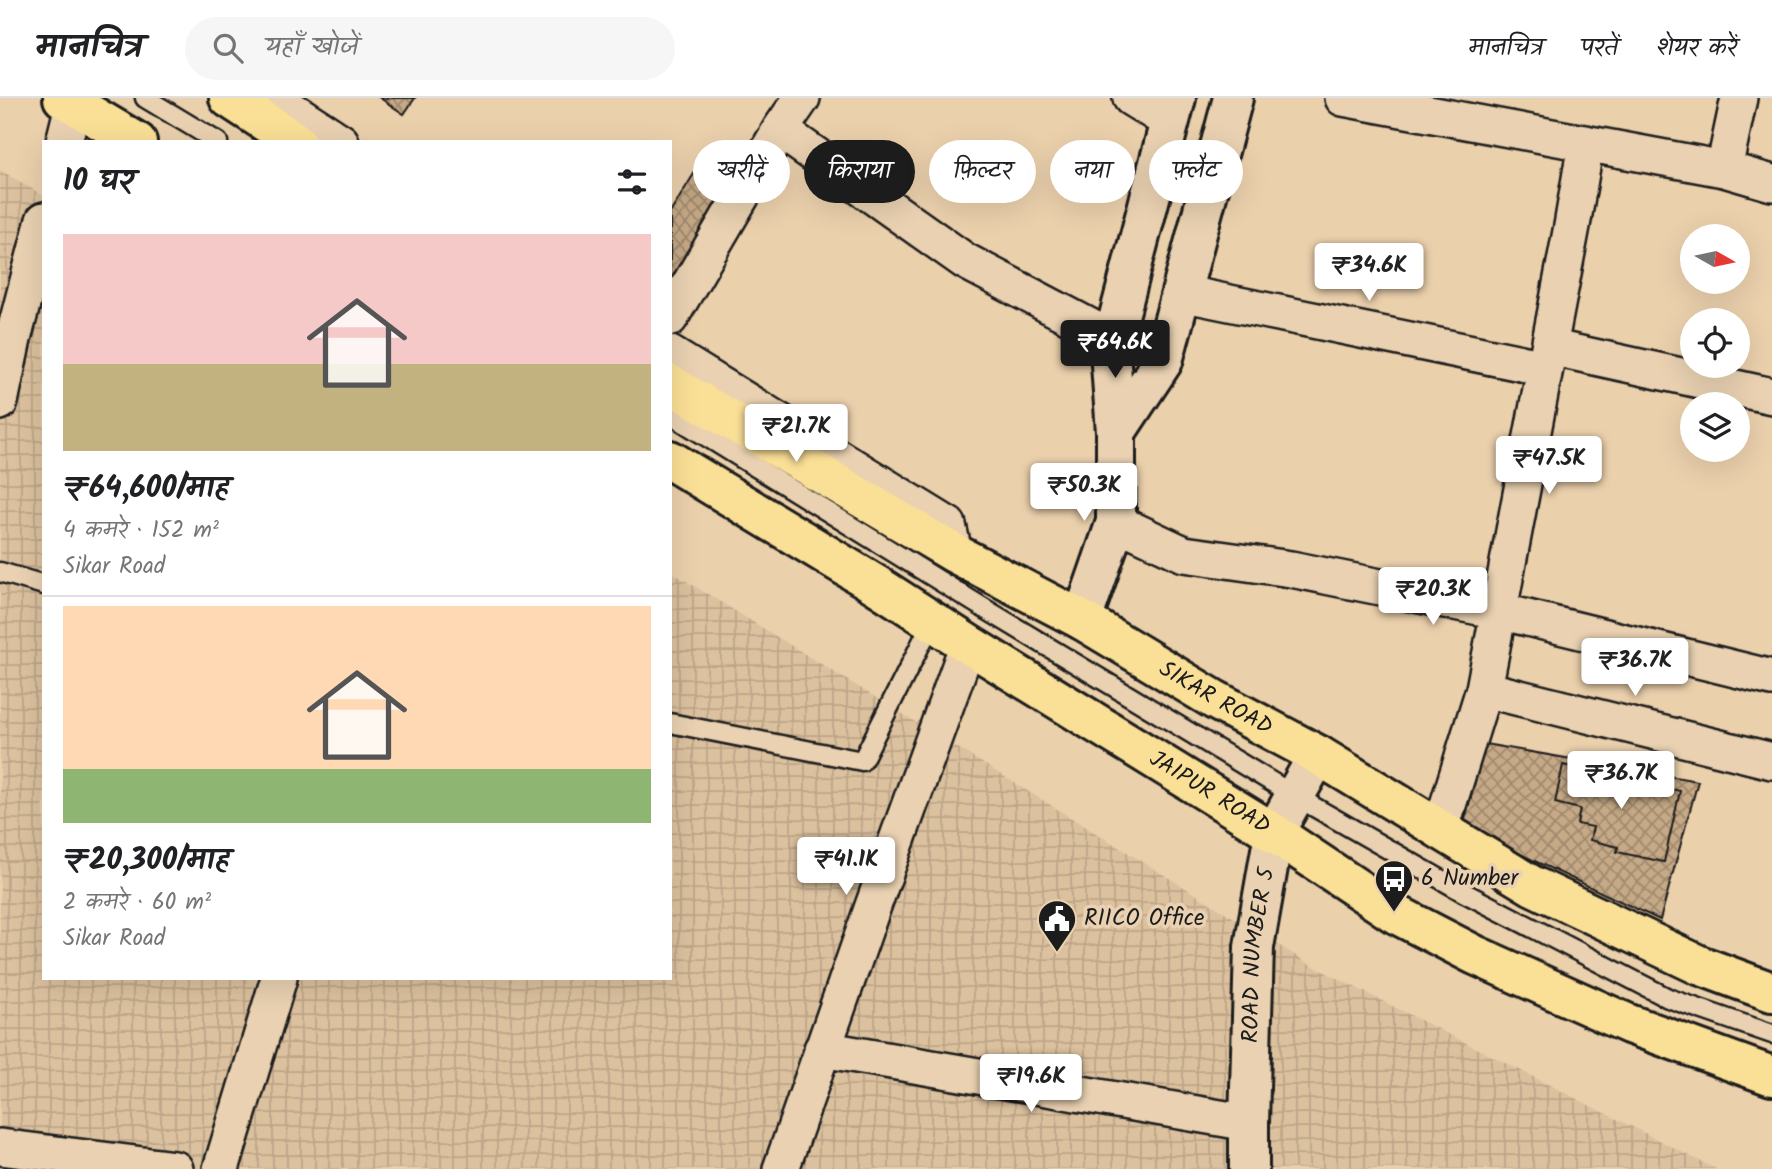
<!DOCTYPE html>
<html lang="hi">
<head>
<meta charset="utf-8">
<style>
  body { margin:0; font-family:Kalam,"Playpen Sans Deva",sans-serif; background:#f6f6f6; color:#202124; height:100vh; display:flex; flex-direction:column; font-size:26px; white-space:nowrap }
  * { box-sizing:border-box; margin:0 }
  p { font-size:23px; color:#757577 }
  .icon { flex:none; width:38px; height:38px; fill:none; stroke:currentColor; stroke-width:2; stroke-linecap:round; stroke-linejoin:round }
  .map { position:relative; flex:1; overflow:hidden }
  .drawer { position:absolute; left:42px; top:42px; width:630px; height:840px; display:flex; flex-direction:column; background:#fff; border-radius:0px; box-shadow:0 7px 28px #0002 }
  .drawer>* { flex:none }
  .banner { position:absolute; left:693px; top:42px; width:665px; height:63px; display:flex; gap:14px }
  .needle { width:46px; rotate:99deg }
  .buttons { position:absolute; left:1680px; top:126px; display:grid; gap:14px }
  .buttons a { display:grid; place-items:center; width:70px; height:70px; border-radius:50%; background:#fff; box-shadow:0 7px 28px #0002; font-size:35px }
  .price { position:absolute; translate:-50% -60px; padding:0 16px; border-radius:7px; background:#fff; color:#222; font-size:23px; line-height:46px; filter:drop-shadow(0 2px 4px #0008) }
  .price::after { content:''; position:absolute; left:50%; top:42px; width:21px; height:16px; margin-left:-10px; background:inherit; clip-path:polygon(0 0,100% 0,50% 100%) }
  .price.selected { background:#1c1c1c; color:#fff }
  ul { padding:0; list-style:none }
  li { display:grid; align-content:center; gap:14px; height:371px; padding:0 21px }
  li+li { border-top:2px solid #e0e0e0 }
  li span { display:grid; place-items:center; height:217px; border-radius:0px; color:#555 }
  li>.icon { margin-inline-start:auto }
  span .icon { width:126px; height:126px; fill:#fffc; stroke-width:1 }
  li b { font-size:30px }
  h2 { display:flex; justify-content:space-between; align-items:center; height:84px; padding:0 21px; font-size:30px }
  .chip { padding:0 24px; border-radius:32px; background:#fff; box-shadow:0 7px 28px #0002; font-size:24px; line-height:63px }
  .chip.selected { background:#1c1c1c; color:#fff }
  header { display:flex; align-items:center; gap:42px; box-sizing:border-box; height:98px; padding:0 35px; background:#fff; border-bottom:2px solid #e0e0e0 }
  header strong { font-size:33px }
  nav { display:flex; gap:38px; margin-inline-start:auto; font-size:24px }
  .search { width:490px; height:63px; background:#f6f6f6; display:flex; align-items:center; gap:18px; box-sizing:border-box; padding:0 24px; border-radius:38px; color:#757577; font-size:26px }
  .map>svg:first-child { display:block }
</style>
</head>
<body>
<header>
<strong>मानचित्र</strong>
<div class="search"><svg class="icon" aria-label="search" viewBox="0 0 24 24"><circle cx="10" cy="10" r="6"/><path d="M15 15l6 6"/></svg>यहाँ खोजें</div>
<nav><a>मानचित्र</a><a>परतें</a><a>शेयर करें</a></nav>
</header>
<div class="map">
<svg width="1772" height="1071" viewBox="0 0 1772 1071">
  <defs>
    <pattern id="industrial-grid" width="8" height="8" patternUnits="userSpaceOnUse" patternTransform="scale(1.75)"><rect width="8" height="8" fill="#dcc19e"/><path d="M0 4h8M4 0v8" fill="none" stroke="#bca588"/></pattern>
    <pattern id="building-cross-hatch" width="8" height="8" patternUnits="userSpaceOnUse" patternTransform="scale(1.75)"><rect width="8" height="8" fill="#c6a986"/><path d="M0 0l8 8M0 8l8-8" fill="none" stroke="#a0896d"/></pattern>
  </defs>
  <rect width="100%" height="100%" fill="#ebd0ac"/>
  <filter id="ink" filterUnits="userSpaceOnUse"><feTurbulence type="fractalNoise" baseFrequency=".0143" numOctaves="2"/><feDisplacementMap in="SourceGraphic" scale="14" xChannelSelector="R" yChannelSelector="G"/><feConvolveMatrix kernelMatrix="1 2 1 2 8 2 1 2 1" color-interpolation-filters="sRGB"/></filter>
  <g filter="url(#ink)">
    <path fill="url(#industrial-grid)" d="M0 72 44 98V880H670V473L1309 866 1716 1071H0Z"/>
    <path fill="url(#building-cross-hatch)" stroke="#1c1c1c" stroke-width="2" d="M380 0H415L404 16Z
      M706 56 741 77 670 194V115Z
      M1485 646 1698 683 1660 822 1463 729Z
      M1563 667 1680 693 1664 764 1617 754 1618 749 1590 742 1593 729 1577 726 1580 711 1555 705Z"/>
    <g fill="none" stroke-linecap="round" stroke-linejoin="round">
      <g stroke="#1c1c1c" stroke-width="23">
        <path id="service" d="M145 0 218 44
          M670 316 977 506 1295 698 1463 794 1668 900 1772 936
          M0 474 44 487
          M670 625 862 663 932 524"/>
      </g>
      <g stroke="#1c1c1c" stroke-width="40">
        <path id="minor" d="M274 0 341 44
          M1131 0 1170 24
          M1343 0 1724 71 1772 85
          M780 32 965 163 1113 241
          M64 44 73 7
          M1724 71 1739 0
          M1181 195 1545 270
          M670 220 780 32 802 0
          M1549 249 1772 298
          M670 256 948 427 954 455
          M0 304 13 241 44 122
          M1116 424 1184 456 1291 471 1499 513 1772 580
          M1484 591 1772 663
          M1440 733 1484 591 1572 128 1586 45
          M822 951 1249 1025
          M0 1049 175 1071
          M221 1071 279 880
          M781 1071 873 808 968 546"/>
      </g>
      <g stroke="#1c1c1c" stroke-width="44">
        <g id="tertiary">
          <path d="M1116 334 1163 263 1233 0"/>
          <path d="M1082 522 1116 424V334L1110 253 1176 0"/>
          <path id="s1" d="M1249 1071V1025L1254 849 1274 735 1318 657"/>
        </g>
      </g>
      <g stroke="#1c1c1c" stroke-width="44">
        <g id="primary">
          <path d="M63 0 137 44"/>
          <path d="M229 0 296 44"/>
          <path id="s2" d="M670 286 954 455 1082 522 1215 602 1318 657 1533 788 1699 867 1772 894"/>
          <path id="s3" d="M670 362 878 488 968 546 1274 735 1394 815 1475 857 1629 926 1772 978"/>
        </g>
      </g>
      <use href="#service" stroke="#e9d1b1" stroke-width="18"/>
      <use href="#minor" stroke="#e9d1b1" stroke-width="35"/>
      <use href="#tertiary" stroke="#e9d1b1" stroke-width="38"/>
      <use href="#primary" stroke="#fadf96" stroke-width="38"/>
    </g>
  </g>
  <defs>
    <g id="bus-pin" transform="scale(2.0125)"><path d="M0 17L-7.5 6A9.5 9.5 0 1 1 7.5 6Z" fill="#1c1c1c" stroke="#e9d1b1"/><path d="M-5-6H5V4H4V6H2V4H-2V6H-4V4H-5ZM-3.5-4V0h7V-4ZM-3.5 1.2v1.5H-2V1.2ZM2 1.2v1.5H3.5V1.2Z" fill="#fff"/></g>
    <g id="civic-pin" transform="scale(2.0125)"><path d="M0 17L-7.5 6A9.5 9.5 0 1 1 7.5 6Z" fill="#1c1c1c" stroke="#e9d1b1"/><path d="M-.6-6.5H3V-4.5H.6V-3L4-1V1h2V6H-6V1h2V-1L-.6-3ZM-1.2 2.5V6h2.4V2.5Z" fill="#fff"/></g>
  </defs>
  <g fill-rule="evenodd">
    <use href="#bus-pin" x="1394" y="781"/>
    <use href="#civic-pin" x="1057" y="821"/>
  </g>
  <g text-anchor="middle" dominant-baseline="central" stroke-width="7" stroke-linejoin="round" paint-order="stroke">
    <g font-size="23" fill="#1c1c1c" stroke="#e9d1b1">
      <text stroke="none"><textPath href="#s2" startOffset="630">SIKAR ROAD</textPath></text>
      <text stroke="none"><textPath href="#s3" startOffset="634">JAIPUR ROAD</textPath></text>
      <text stroke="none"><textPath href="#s1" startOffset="214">ROAD NUMBER 5</textPath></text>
    </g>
    <g font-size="23" fill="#1c1c1c" stroke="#e9d1b1" text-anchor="start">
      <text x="1421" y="781">6 Number</text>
      <text x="1084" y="821">RIICO Office</text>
    </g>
  </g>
</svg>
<div class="buttons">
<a><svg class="needle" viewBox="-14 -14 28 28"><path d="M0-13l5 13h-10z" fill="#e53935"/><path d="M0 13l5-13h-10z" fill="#757577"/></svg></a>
<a><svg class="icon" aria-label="locate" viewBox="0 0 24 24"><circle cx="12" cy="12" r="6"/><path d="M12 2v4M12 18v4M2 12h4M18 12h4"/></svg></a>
<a><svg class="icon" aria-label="layers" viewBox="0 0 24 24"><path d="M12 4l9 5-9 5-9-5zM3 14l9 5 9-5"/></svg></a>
</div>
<b class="price" style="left:1369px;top:205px">₹34.6K</b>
<b class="price selected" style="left:1115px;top:282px">₹64.6K</b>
<b class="price" style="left:796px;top:366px">₹21.7K</b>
<b class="price" style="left:1549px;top:398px">₹47.5K</b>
<b class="price" style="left:1084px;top:425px">₹50.3K</b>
<b class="price" style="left:1433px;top:529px">₹20.3K</b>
<b class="price" style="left:1635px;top:600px">₹36.7K</b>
<b class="price" style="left:1621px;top:713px">₹36.7K</b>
<b class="price" style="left:846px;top:799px">₹41.1K</b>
<b class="price" style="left:1031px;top:1016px">₹19.6K</b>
<div class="banner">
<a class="chip">खरीदें</a>
<a class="chip selected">किराया</a>
<a class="chip">फ़िल्टर</a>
<a class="chip">नया</a>
<a class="chip">फ़्लैट</a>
</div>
<section class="drawer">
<h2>10 घर<svg class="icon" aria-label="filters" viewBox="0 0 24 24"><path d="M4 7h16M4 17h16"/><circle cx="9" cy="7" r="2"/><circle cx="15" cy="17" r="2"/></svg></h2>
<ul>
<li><span style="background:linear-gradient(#f6c9c9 60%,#c2b280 0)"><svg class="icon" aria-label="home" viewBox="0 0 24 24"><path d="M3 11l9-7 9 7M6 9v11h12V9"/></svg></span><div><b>₹64,600/माह</b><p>4 कमरे · 152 m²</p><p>Sikar Road</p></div></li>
<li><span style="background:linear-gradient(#ffd9b3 75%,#8fb573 0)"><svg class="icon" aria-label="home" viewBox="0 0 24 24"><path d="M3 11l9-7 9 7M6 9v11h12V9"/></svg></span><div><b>₹20,300/माह</b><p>2 कमरे · 60 m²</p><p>Sikar Road</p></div></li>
</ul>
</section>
</div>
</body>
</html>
